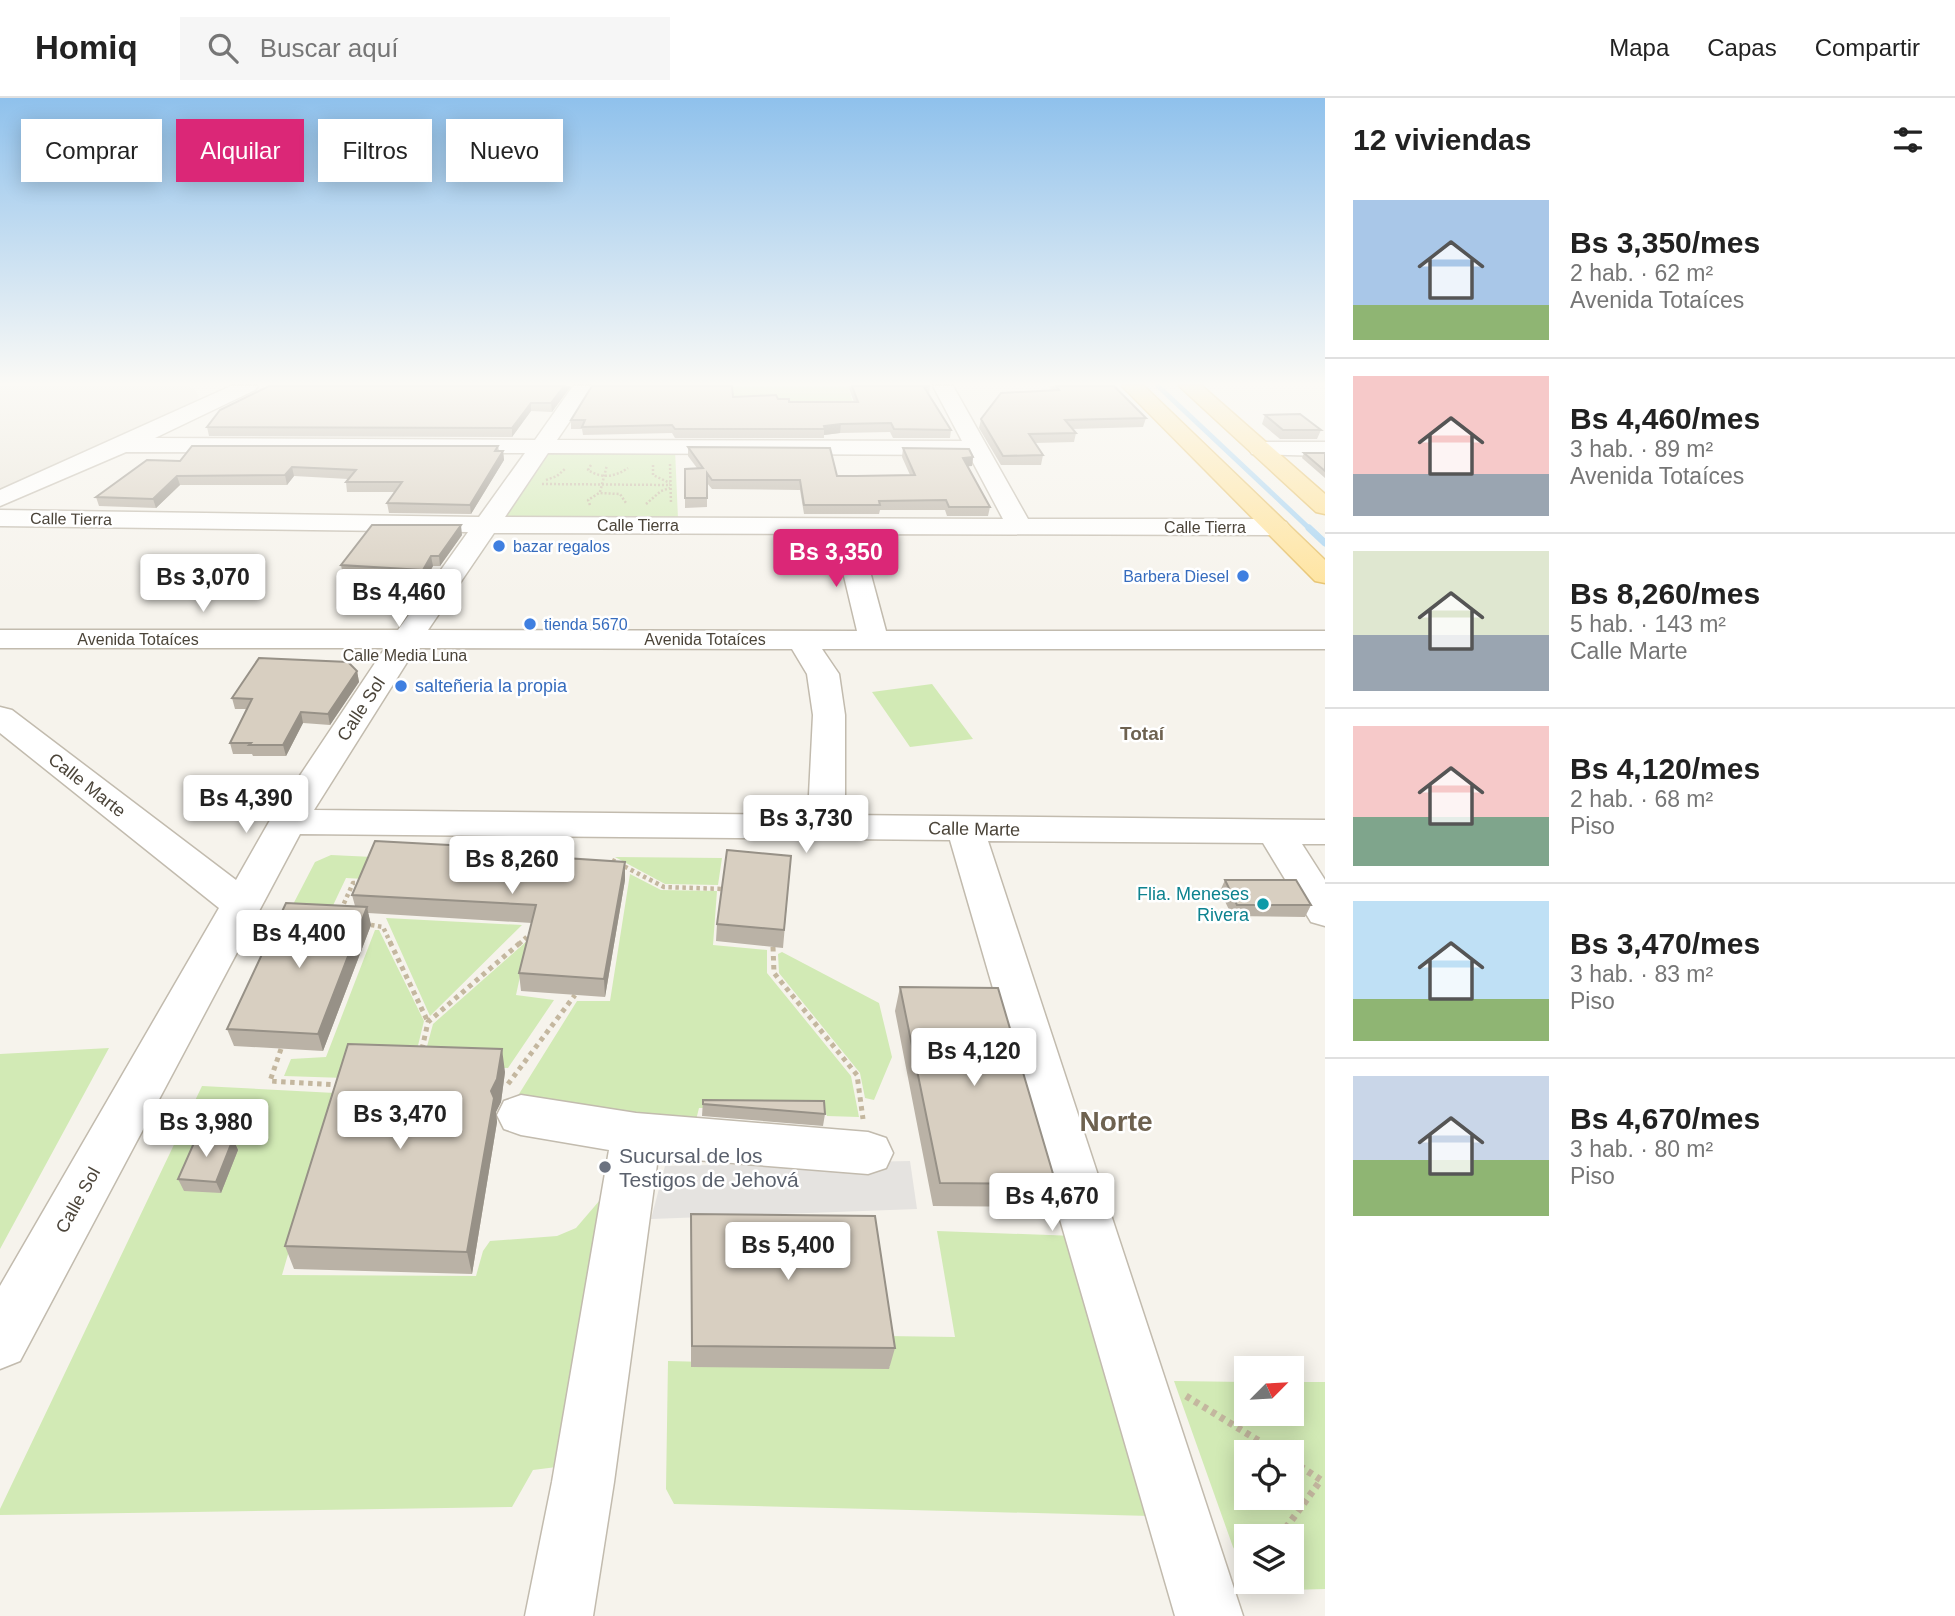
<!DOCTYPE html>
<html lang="es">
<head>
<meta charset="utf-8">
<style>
  body { margin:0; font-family:Helvetica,sans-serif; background:#f6f6f6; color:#222; height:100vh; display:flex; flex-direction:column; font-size:26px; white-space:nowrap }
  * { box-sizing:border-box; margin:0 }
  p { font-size:23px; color:#767676 }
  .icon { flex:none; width:38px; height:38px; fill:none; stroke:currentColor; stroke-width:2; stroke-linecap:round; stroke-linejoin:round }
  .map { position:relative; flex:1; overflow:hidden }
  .sheet { display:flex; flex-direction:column; background:#fff; width:630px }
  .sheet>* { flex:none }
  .hud { position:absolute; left:21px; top:21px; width:665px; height:63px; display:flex; gap:14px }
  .needle { width:46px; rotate:66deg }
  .buttons { position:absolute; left:1234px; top:1258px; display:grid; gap:14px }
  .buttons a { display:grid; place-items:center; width:70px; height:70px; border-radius:0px; background:#fff; box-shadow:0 4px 18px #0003; font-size:35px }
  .price { position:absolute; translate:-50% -60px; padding:0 16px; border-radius:7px; background:#fff; color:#222; font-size:23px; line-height:46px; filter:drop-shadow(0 2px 4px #0008) }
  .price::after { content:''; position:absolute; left:50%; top:42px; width:21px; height:16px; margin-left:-10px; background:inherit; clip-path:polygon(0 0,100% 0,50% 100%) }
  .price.on { background:#db2777; color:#fff }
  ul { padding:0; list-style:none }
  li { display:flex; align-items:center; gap:21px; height:175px; padding:0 28px }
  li+li { border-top:2px solid #e0e0e0 }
  li span { display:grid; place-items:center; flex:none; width:196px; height:140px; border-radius:0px; color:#555 }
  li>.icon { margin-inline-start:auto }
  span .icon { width:84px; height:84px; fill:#fffc; stroke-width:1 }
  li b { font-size:30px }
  h2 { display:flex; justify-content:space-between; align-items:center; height:84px; padding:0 28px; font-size:30px }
  .pill { padding:0 24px; border-radius:0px; background:#fff; box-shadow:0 4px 18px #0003; font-size:24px; line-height:63px }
  .pill.on { background:#db2777; color:#fff }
  header { display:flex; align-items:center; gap:42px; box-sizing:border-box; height:98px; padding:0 35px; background:#fff; border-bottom:2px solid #e0e0e0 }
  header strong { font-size:33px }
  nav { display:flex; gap:38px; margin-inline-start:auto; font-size:24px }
  .search { width:490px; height:63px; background:#f6f6f6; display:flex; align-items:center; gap:18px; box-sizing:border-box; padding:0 24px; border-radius:0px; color:#767676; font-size:26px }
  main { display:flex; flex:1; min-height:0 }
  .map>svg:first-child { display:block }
</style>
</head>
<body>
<header>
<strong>Homiq</strong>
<div class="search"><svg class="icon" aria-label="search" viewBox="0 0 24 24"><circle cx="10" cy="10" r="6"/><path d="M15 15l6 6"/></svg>Buscar aquí</div>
<nav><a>Mapa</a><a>Capas</a><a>Compartir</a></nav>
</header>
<main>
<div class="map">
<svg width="1325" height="1518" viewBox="0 0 1325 1518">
  <rect width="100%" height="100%" fill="#f6f3ec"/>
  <path fill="#eae5da" d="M0 288H189L195 292 199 299 195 304 0 393Z"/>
  <path fill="#d2eab5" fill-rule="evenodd" d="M703 288H848L854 308 732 307Z
    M549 350 675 351 678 421 504 420Z
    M932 586 973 641 910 649 872 594Z
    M331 757 373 759 364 781 346 780 328 818H287L315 764Z
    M615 759 722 760 718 787 665 786Z
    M630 776 661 792 717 793 713 847 767 852V875L851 978 859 1019 827 1018 824 1011 699 1010 693 1034 514 1004 577 903H610Z
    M386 820 522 827 430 918Z
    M375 832H379L424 923 413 968 345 980 284 978 291 961 326 959Z
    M528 842 516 897 554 902 508 970 422 967 433 926Z
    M782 854 879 905 892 959 874 1002 865 1000 860 975 779 875 778 856Z
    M109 950 0 1151V956Z
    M202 988 335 995 282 1177 476 1178 483 1153 490 1143 557 1138 576 1130 624 1074 580 1366 533 1372 512 1409 0 1417V1411Z
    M937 1133 1075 1138 1151 1418 674 1406 666 1391 668 1263 890 1269 886 1238 955 1239Z
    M1174 1283 1246 1284V1316H1292V1284H1325V1491L1289 1492 1259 1484H1292V1438H1246V1472L1233 1449ZM1246 1354H1292V1400H1246Z"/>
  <path fill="#e5e3e0" d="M910 1063 917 1111 651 1121 665 1068Z"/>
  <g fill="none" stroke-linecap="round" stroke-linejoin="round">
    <path stroke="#a9d4f2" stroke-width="5" d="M1158 288 1311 432"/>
    <path stroke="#a9d4f2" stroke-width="7" d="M1309 430 1325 445"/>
    <g stroke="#c2bbae" stroke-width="3">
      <path id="minor" d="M231 288H258L255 292 155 340 535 342 573 288H594L557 342 962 343 933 288H953L1028 421H1277L1286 424 1290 429 1286 434 1277 437 860 436 886 533H1325V551H822L839 576 845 617V717L1325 722V746H1302L1325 782V828L1311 824 1263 745 988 743 1243 1518H1175L950 742 300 736 20 1263 0 1271V1188L219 810 0 635V609L12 612 236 782 269 724 385 550H0V532H398L468 434 0 428V412L479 419 525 355 126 354 0 408V392ZM548 355 969 357 1003 421 505 419ZM494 435 834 436 857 533 428 532ZM416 550 792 551 807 576 813 617 808 717 314 712Z
        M1260 344H1325V358L1252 356 1249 351 1252 346Z
        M521 997 636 1015 868 1034 886 1040 893 1055 886 1070 868 1076 658 1059 614 1384 593 1518H525L552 1384 609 1052 521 1037 504 1031 497 1017 504 1003Z"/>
    </g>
    <g stroke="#e6c16a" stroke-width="3">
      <path id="major" d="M1122 288H1144L1325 462V485L1315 483Z
        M1179 288H1202L1325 396V416L1316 414Z"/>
    </g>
    <path stroke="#c4b79f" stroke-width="2.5" stroke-dasharray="2 2" stroke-linecap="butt" d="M670 366 671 406
      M591 367 588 372C602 381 615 379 628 370
      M653 367V377L670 385
      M546 382 557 378 566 370
      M542 386 670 387
      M600 394 607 367
      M646 406 661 393 670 390
      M590 407 588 402 599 395 620 396 626 405"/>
    <path stroke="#c4b79f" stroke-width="4.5" stroke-dasharray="3.5 3.5" stroke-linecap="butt" d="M612 762 664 789 723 791
      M341 812 353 785H360
      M371 827 383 829 391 846
      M519 846 531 835"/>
    <path stroke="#c4b79f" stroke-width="5" stroke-dasharray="4.5 4.5" stroke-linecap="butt" d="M390 844 428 924
      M773 849 774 875 857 977 863 1021
      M281 951 270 983 340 987
      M422 951 428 924 521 844
      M508 986 575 897"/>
    <path stroke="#c4b79f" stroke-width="7" stroke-dasharray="5 5" stroke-linecap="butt" d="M1186 1298 1277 1354
      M1280 1438 1321 1382 1292 1363"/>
    <use href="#minor" fill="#fff" fill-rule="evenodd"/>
    <use href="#major" fill="#ffe39c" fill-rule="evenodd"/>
  </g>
  <path fill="#bab2a6" d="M571 288 552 314 531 313 512 339 209 338 207 329Z
    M848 288H930L929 297 951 332 950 340H893L890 334 840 335 824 337V340H675L672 335 583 337 582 331H571V322L733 299 778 301 789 304H854Z
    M1049 288H1114L1146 320 1143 329 1072 331 1076 335 1074 344 1034 345 1043 357 1041 367H1001L979 330 981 321 1052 293Z
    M1265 317 1321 332 1317 341H1280L1262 326Z
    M498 348 499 353H503L504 362 471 416 389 415 387 405 395 394H347L346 384 348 381 294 378 287 387H180L156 410 99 408 96 399 180 363Z
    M688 349 837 378 910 377 902 359 903 350 973 359 972 368H968L990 409 988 418H947L945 412H880L879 416H804L800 392 712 391 707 385V409L685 410V371L697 370 688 358Z
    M1304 355H1325V380L1302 360Z
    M462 437 440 468H433L425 482 343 478 341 467Z
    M357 573 359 584 330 627 303 625 286 658H253L252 656H233L230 645 246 611H235L232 600Z
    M522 751 523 758 625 764V782L605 899 521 893 519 875 532 825 368 815 371 827 323 953 234 948 227 931 355 808 352 797Z
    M791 758 783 850 716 843 717 826Z
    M1225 782 1311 807 1305 819 1232 818 1220 793Z
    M900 889 1056 1086 1047 1109 933 1108 895 913Z
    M505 974 501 1004 496 1014 497 1024 472 1176 294 1171 285 1148Z
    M703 1002 825 1016 823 1028 702 1018Z
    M233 1041 238 1052 221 1095 184 1093 178 1081Z
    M691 1116 895 1250 889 1271 691 1269Z"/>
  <path fill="#979187" d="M564 288H571L552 314 551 305Z
    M531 305V313L512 339V330Z
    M841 326 840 335 824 337V328Z
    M503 353 504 362 471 416 470 407Z
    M973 359 972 368 962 369 963 360Z
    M292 369 294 378 287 387 285 377Z
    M177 378 180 387 156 410 153 401Z
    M461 427 462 437 440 468 439 458Z
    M431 458 433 468 425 482 423 472Z
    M357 573 359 584 330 627 328 616Z
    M301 614 303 625 286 658 283 647Z
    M625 764V782L605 899 604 881Z
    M367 809 371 827 323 953 318 936Z
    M502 951 505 974 501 1004 496 1014 497 1024 472 1176 467 1154 491 993Z
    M233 1041 238 1052 221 1095 216 1084Z"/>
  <path fill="#d8cfc1" stroke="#979187" stroke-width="2" d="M269 288H564L551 305H531L512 330 207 329 220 312Z
    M592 288H732L733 299 776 297 778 301H789V304H858L852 288H930L924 289 951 332 894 331 891 325 841 326 824 328 825 331H675L672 327 582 329 585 322H571Z
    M1056 288H1114L1146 320 1065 322 1076 335 1029 336 1043 357 1003 358 981 321 1001 295 1059 292Z
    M1300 316 1321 332H1283L1265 317Z
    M192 348H498L495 353H503L470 407 387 405 402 384H346L356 372 292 369 285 377 177 378 153 401 96 399 147 362 180 363Z
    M688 349 830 350 837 378H856L915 377 903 350 969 351 973 359 963 360 990 409H949L946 402 879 403 880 407H804L800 382H712L707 375V400H685V371L703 370Z
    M1304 355H1325V373Z
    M372 427H461L439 458H431L423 472 341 467Z
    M259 560 348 564 357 573 328 616 301 614 283 647H249L251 645H230L252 601 232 600Z
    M375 743 522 751 520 757 625 764 604 881 519 875 536 807 352 797Z
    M727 752 791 758 784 832 717 826Z
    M1225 782H1296L1311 807H1237Z
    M286 805 367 809 318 936 227 931Z
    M900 889 998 890 1056 1086 940 1085Z
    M348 946 502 951 497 981 491 993 494 1000 467 1154 285 1148Z
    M703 1002 824 1003 825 1016 703 1006Z
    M197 1038 233 1041 216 1084 178 1081Z
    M691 1116 875 1118 895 1250 692 1248Z"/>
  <linearGradient id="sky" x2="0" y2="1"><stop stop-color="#8fc1ec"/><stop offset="0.57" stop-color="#fbfaf6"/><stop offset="1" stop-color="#fbfaf6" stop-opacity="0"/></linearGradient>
  <rect width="1325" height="501" fill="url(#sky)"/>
  <g fill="#3f7fe0" stroke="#fff" stroke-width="2.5">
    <circle cx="499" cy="448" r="7"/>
    <circle cx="1243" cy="478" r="7"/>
    <circle cx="530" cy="526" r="7"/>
    <circle cx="401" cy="588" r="7"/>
  </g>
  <circle fill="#0f9aa8" stroke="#fff" stroke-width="2.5" cx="1263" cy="806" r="7"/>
  <circle fill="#6b7280" stroke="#fff" stroke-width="2.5" cx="605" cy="1069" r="7"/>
  <g text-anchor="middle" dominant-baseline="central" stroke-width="5" stroke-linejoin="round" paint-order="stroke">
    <g font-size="16" fill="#4b4439" stroke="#fff">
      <text transform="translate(71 421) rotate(1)">Calle Tierra</text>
      <text x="638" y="427">Calle Tierra</text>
      <text x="1205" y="429">Calle Tierra</text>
      <text x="138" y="541">Avenida Totaíces</text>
      <text x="705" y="541">Avenida Totaíces</text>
      <text x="405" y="557">Calle Media Luna</text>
    </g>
    <g font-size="16" fill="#366cbe" stroke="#fff" text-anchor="start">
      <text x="513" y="448">bazar regalos</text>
      <text x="1229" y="478" text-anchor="end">Barbera Diesel</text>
      <text x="544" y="526">tienda 5670</text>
    </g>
    <g font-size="18" fill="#366cbe" stroke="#fff" text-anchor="start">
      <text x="415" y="588">salteñeria la propia</text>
    </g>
    <g font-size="18" fill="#4b4439" stroke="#fff">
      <text transform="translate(361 611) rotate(-57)">Calle Sol</text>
      <text transform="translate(87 687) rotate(38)">Calle Marte</text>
      <text transform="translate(974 731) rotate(1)">Calle Marte</text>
      <text transform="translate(78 1102) rotate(-61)">Calle Sol</text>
    </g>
    <g font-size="18" fill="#0d838f" stroke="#fff" text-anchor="end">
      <text x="1249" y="796">Flia. Meneses<tspan x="1249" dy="21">Rivera</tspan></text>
    </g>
    <g font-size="19" font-weight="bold" fill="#6e6250" stroke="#fff">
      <text x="1142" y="635">Totaí</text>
    </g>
    <g font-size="21" fill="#5b616d" stroke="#fff" text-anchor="start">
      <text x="619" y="1057">Sucursal de los<tspan x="619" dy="24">Testigos de Jehová</tspan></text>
    </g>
    <g font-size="28" font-weight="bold" fill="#6e6250" stroke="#fff">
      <text x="1116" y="1023">Norte</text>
    </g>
  </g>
</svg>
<div class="buttons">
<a><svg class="needle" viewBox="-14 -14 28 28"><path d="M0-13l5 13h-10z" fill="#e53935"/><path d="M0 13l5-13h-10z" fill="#767676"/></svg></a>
<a><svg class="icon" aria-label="locate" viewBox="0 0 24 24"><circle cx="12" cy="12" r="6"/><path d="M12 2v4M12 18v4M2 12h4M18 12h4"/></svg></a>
<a><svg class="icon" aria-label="layers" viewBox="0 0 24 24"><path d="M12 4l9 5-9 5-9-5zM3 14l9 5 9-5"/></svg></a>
</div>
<b class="price on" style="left:836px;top:491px">Bs 3,350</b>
<b class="price" style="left:203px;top:516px">Bs 3,070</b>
<b class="price" style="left:399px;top:531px">Bs 4,460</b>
<b class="price" style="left:246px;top:737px">Bs 4,390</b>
<b class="price" style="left:806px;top:757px">Bs 3,730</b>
<b class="price" style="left:512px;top:798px">Bs 8,260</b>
<b class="price" style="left:299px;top:872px">Bs 4,400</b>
<b class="price" style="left:974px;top:990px">Bs 4,120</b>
<b class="price" style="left:400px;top:1053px">Bs 3,470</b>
<b class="price" style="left:206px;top:1061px">Bs 3,980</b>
<b class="price" style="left:1052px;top:1135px">Bs 4,670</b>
<b class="price" style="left:788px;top:1184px">Bs 5,400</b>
<div class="hud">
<a class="pill">Comprar</a>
<a class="pill on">Alquilar</a>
<a class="pill">Filtros</a>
<a class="pill">Nuevo</a>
</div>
</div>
<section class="sheet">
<h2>12 viviendas<svg class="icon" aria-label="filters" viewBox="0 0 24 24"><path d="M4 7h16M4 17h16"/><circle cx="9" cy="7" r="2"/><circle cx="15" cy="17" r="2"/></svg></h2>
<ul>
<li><span style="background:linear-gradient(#a9c7e8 75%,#8fb573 0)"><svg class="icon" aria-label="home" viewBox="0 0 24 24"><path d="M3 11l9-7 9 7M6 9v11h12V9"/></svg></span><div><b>Bs 3,350/mes</b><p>2 hab. · 62 m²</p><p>Avenida Totaíces</p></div></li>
<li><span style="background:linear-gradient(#f6c9c9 70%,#9aa5b1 0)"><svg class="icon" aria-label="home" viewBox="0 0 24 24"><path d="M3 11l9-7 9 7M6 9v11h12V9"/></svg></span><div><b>Bs 4,460/mes</b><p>3 hab. · 89 m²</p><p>Avenida Totaíces</p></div></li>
<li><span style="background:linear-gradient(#dfe7d0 60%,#9aa5b1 0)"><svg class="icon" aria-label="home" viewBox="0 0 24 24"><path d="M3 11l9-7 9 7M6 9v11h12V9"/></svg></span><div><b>Bs 8,260/mes</b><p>5 hab. · 143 m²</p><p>Calle Marte</p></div></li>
<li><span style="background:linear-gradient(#f6c9c9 65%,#7fa58c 0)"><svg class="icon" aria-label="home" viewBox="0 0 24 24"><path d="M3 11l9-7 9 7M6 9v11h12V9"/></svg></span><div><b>Bs 4,120/mes</b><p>2 hab. · 68 m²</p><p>Piso</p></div></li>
<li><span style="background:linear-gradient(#bfe0f5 70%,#8fb573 0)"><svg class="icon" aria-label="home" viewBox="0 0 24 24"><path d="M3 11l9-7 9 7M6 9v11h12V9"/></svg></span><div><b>Bs 3,470/mes</b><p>3 hab. · 83 m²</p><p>Piso</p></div></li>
<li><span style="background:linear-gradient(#c9d6e8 60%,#8fb573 0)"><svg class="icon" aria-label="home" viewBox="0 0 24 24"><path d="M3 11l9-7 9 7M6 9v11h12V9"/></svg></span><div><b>Bs 4,670/mes</b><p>3 hab. · 80 m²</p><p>Piso</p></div></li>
</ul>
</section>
</main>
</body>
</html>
